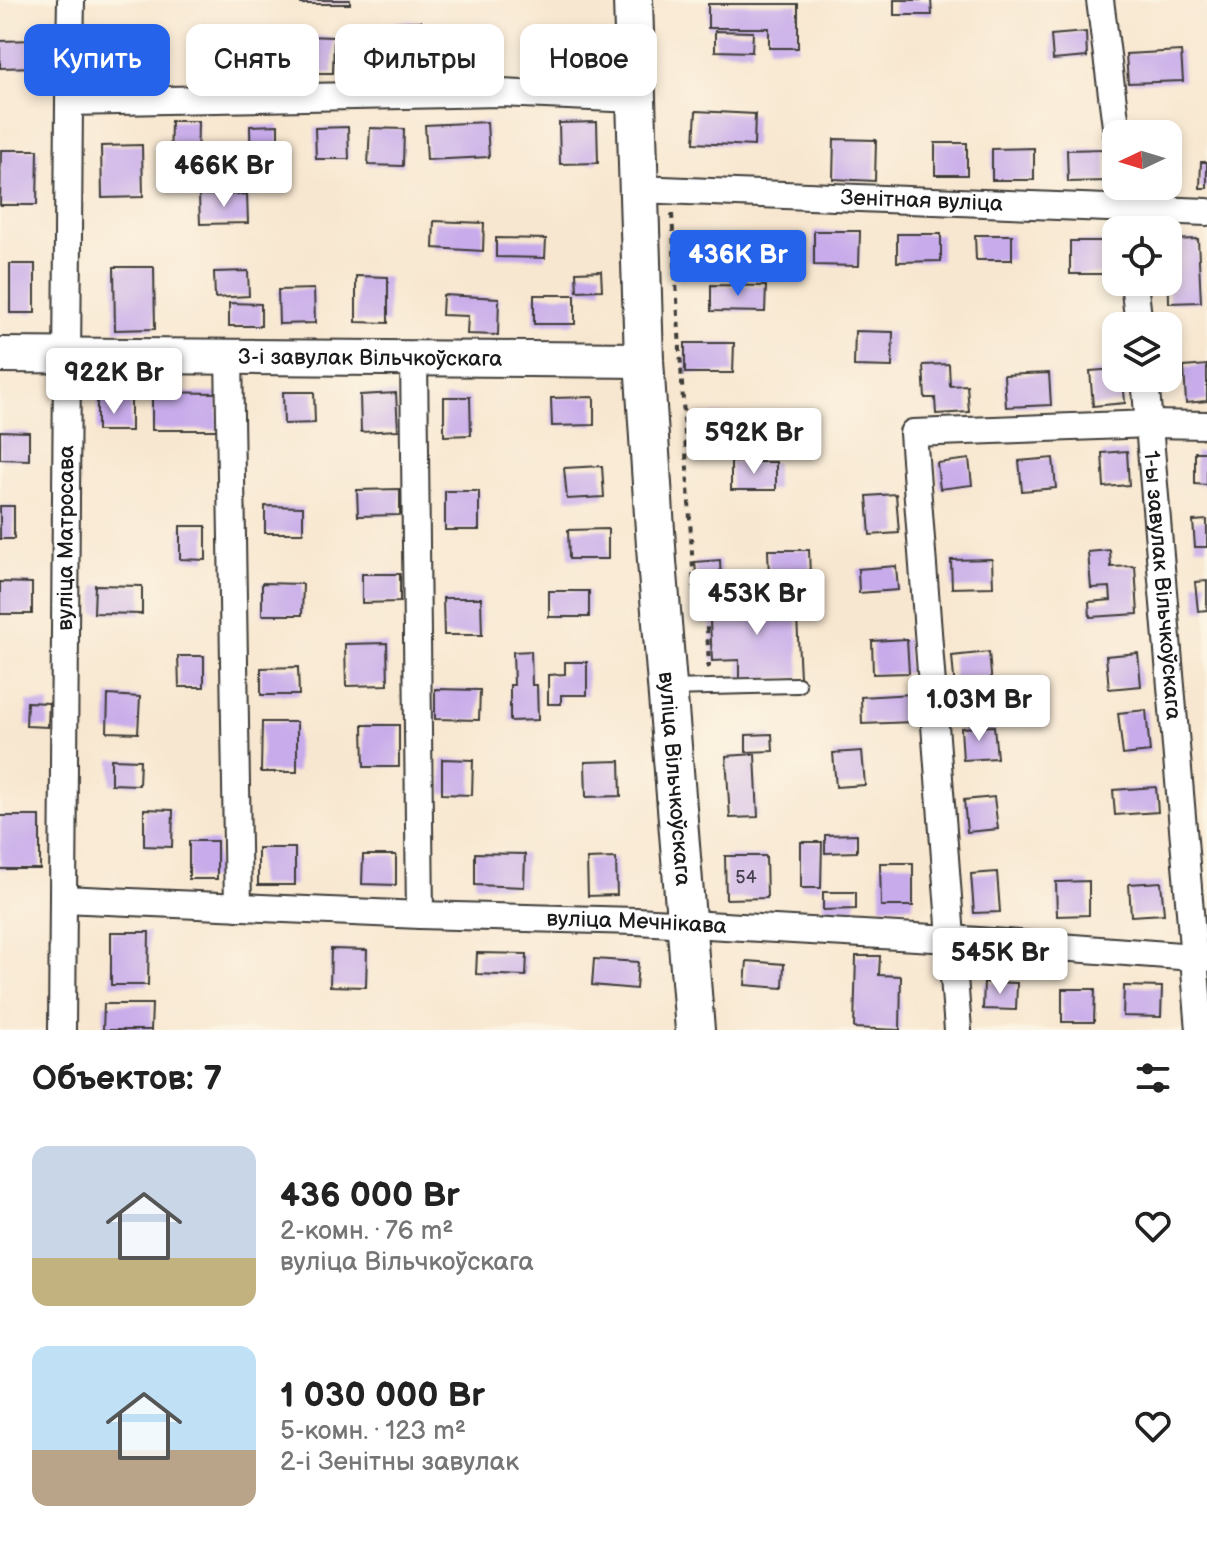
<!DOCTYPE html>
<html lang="ru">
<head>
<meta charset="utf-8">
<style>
  body { margin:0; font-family:"Balsamiq Sans",sans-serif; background:#f2f2f2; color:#222; height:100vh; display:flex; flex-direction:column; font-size:30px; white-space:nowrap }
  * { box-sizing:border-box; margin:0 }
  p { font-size:26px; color:#767676 }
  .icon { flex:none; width:44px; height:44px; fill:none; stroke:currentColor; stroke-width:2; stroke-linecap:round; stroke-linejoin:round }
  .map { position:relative; height:1030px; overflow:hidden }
  .side { display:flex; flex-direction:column; background:#fff; flex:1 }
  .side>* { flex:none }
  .banner { position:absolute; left:24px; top:24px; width:800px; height:72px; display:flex; gap:16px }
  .needle { width:52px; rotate:266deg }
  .buttons { position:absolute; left:1102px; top:120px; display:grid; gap:16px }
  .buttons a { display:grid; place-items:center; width:80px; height:80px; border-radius:16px; background:#fff; box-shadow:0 4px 12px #0003; font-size:40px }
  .price { position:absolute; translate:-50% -68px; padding:0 18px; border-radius:8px; background:#fff; color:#222; font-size:26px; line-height:52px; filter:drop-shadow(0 2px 4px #0008) }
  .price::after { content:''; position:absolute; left:50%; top:48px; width:24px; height:18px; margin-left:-12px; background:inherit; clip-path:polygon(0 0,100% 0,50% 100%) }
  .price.selected { background:#2563eb; color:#fff }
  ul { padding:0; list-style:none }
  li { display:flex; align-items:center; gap:24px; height:200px; padding:0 32px }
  li span { display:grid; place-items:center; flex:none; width:224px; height:160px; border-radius:16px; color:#555 }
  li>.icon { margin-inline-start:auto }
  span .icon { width:96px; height:96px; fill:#fffc; stroke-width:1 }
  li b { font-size:34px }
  h2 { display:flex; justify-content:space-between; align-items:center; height:96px; padding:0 32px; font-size:34px }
  .tag { padding:0 28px; border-radius:16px; background:#fff; box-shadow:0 4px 12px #0003; font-size:28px; line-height:72px }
  .tag.selected { background:#2563eb; color:#fff }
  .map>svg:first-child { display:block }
</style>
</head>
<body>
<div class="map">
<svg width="1207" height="1030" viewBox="0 0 1207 1030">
  <rect width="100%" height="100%" fill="#fcf5e5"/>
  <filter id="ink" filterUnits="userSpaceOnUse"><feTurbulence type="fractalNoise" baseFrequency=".0125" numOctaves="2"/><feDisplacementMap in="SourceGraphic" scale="16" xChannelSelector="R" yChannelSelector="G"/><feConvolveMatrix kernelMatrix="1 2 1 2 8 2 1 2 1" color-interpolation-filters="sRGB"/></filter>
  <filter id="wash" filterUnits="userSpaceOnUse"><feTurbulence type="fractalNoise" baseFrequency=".006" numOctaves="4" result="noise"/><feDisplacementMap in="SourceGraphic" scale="32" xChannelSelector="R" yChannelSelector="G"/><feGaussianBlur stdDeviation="1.8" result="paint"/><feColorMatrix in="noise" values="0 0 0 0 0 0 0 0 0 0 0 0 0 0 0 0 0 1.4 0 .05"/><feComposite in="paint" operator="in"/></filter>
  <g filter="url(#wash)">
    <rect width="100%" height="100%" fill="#f8e7d0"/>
    <g id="blocks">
      <path fill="#c7abea" d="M301 0H350V4H301Z
        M894 0H931L932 15H894Z
        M708 4H798V48H769V28H708Z
        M421 21 422 62 395 63 394 22Z
        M715 31 753 32 752 52 715 51Z
        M1086 32 1087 57 1053 60 1051 35Z
        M541 34 572 36 570 70 539 68Z
        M97 36 144 37 143 62 135 61V74L109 73V61H97Z
        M304 36 334 37 333 73H303Z
        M463 38H494L495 74 463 75Z
        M35 40 36 67 0 68V41Z
        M257 48 258 71 217 73 216 50Z
        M1181 51 1183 81 1128 83 1126 54Z
        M696 111 755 114 754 146 694 143Z
        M171 121H198L197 169 170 168Z
        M487 122 489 157 427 160 425 125Z
        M597 122 598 163 560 164 559 123Z
        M278 125V184H251L250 126Z
        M348 127 349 159H316L315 128Z
        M370 128 404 129 403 166 368 165Z
        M834 139 876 140 875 181 833 179Z
        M935 143H967V175H935Z
        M142 145 143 197 102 198 101 146Z
        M1034 148V180H992V149Z
        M1106 149V181L1068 182 1067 150Z
        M1 150H38L37 205H0Z
        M1168 154 1179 155V181H1168Z
        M1201 162H1207V188H1200Z
        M247 194 248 223 200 224 199 195Z
        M434 221 484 223 483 251 433 248Z
        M814 231H860L859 266 814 265Z
        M897 234H941V261L897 262Z
        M975 235H1012V260H976Z
        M496 238 546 239 545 258 496 257Z
        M1198 239 1201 302 1169 303 1168 240Z
        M1070 241H1116V274H1070Z
        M10 264H35V313H10Z
        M114 267H154L155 329 115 330Z
        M248 271 249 296 215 298 214 272Z
        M601 271 602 290 577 291 576 272Z
        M356 276 388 277V323L356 322Z
        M711 285 766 286 765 312 711 311Z
        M314 289 315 323 279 324 278 290Z
        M443 295 499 298 498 335 467 334 468 316 442 315Z
        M534 295H575V324H534Z
        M229 303 261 304V326H229Z
        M855 331 893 332 892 367 854 366Z
        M685 343H734L733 373H685Z
        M949 364 950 386 967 385 969 412 936 414 935 398H925L923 365Z
        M1207 365V401L1186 403 1184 367Z
        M1116 369V378H1123L1125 403 1093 406 1090 371Z
        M1049 373 1051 405 1006 407 1004 375Z
        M152 392 218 393V430H152Z
        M283 392H314L315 423 284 424Z
        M396 393 398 430 361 432 360 395Z
        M444 397H470L471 435 444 436Z
        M594 397V425L552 426 551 398Z
        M97 400H131V431H97Z
        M712 414 757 415 756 443 711 441Z
        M0 431 29 432V460L0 459Z
        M1127 451 1129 485 1104 487 1102 453Z
        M1195 452H1207V485L1195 484Z
        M1053 458 1056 488 1022 491 1019 461Z
        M969 459 972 485 940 489 937 463Z
        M731 462H776V490H731Z
        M602 466 604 497 567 499 564 468Z
        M400 489V515L358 516 357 490Z
        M445 491H479V530H445Z
        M896 494 899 533 870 535 867 496Z
        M0 506H14V539H0Z
        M265 506 303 507V533H265Z
        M1207 520V547H1195L1193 521Z
        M180 526H206V560L180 559Z
        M608 529V559H569L568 530Z
        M768 550H809L810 576 769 577Z
        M1110 550 1111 567 1135 566 1138 614 1090 617 1089 602 1111 600 1110 587 1091 588 1088 552Z
        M992 559 993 587 952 588 951 560Z
        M720 560 721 584 697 585 695 562Z
        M896 566 898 590 859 593 858 569Z
        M362 574H400V602L362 603Z
        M1207 581V610L1198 611 1195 582Z
        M0 582 32 583V614H0Z
        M262 583 303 584 302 615H262Z
        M95 585 142 586V614L94 613Z
        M549 591H589V617H549Z
        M443 598H481L482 635H444Z
        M796 598 800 677 739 680V660L712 661 709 602Z
        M907 639 909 673 873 674 872 641Z
        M387 643 388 685 346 686 345 644Z
        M531 651 532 685H537L538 720 510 721V685H514L513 652Z
        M989 652 992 686 955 690 952 656Z
        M1138 653 1141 686 1109 689 1106 656Z
        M178 656H204V687H179Z
        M565 662H587V695H561V704H548V675L565 674Z
        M298 667 299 695H261V668Z
        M435 689 480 690 479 720 435 719Z
        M912 694 913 722 862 724 861 697Z
        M108 695 140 697 138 733 107 732Z
        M27 702 49 703 48 727 26 726Z
        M1146 710 1150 752 1123 755 1118 713Z
        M262 722H297V772H261Z
        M363 725H399V767H364Z
        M994 726 997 758 963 760 961 728Z
        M772 734 773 751 746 752V735Z
        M862 751 865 785 836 787 833 753Z
        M755 754 758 817 730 818 726 756Z
        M111 759 140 760 139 785 111 784Z
        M442 759 473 760 472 795 442 794Z
        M620 761 621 796 586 797 585 762Z
        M1156 787 1158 812 1115 815 1113 790Z
        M994 797 998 829 967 832 964 800Z
        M144 809 173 810 172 847 144 846Z
        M0 816H40V869H0Z
        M857 834V852L825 853V835Z
        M189 841H217V879H189Z
        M801 842H822L821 888H801Z
        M258 848H295V885H258Z
        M475 853 525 854 524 887 475 885Z
        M363 855H396V885L362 884Z
        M725 856H766L767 898 726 899Z
        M616 858 617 895 588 896 587 859Z
        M880 863H913V906H881Z
        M997 872 1000 912 974 913 971 874Z
        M1089 881V915L1057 916 1056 882Z
        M1161 882 1164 914 1131 916 1129 884Z
        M823 892H856V909L823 910Z
        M111 932H149L148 985H111Z
        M331 949 367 950 366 987 330 986Z
        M477 953 527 954 526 976 476 974Z
        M856 956H880L879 975 901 976 900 1030 854 1028Z
        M594 959 638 962 636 989 592 985Z
        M747 961 784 964 783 988 745 985Z
        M984 982 1017 983 1016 1010 983 1009Z
        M1124 986 1162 987 1161 1017 1123 1016Z
        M1062 989H1095L1094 1022H1062Z
        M104 1004H152L151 1030H103Z"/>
    </g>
  </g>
  <g filter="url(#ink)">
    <use href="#blocks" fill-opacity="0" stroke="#3d3a37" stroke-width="2"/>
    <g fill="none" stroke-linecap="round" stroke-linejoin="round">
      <g stroke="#3d3a37" stroke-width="18">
        <path id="service" d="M668 688 798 685"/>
      </g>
      <g stroke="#3d3a37" stroke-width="30">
        <g id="minor">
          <path d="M1100 0 1117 134"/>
          <path d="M69 102 500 93 636 99"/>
          <path d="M1123 186 1129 230"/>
          <path id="s1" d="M638 189 1207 212"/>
          <path d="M1134 282 1139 326"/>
          <path d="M229 355 238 907"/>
          <path d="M414 358 420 915"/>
          <path id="s2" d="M1145 378 1200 1030"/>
          <path id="s3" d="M63 899 420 915 636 921 951 939 1207 958"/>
          <path id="s4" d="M62 1030 69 102 71 0"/>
          <path d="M958 1030 913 433 1150 424 1207 425"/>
        </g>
      </g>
      <g stroke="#3d3a37" stroke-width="38">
        <g id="tertiary">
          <path id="s5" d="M0 355 644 360"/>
        </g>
      </g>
      <g stroke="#3d3a37" stroke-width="42">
        <g id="secondary">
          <path id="s6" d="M633 0 644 360 657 561 695 1030"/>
        </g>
      </g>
      <path stroke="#3d3a37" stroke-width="4" stroke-dasharray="6 6" stroke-linecap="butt" d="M672 214 695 604 706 611 709 666 705 668"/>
      <use href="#service" stroke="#fff" stroke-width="14"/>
      <use href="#minor" stroke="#fff" stroke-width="26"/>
      <use href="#tertiary" stroke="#fff" stroke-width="34"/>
      <use href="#secondary" stroke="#fff" stroke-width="38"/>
    </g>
  </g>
  <g text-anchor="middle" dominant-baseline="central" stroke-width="6" stroke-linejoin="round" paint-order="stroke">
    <g font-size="18" fill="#474050">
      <text x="746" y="877">54</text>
    </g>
    <g font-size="22" fill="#1c1c1c" stroke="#fcf5e5">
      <text stroke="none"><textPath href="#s1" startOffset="284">Зенітная вуліца</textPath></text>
      <text stroke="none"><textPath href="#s5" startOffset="370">3-і завулак Вільчкоўскага</textPath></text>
      <text stroke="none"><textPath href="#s4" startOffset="492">вуліца Матросава</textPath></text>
      <text stroke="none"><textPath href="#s2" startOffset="208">1-ы завулак Вільчкоўскага</textPath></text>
      <text stroke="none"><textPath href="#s6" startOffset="780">вуліца Вільчкоўскага</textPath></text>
      <text stroke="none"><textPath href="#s3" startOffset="574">вуліца Мечнікава</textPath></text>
    </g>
  </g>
</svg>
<div class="buttons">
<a><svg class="needle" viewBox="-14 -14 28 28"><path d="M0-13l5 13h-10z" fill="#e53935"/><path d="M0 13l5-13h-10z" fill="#767676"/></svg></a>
<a><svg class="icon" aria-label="locate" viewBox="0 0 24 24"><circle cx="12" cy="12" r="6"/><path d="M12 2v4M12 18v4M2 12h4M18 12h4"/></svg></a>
<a><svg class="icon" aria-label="layers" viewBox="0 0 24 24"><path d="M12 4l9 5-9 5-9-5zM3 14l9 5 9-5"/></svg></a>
</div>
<b class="price" style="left:224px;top:209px">466K Br</b>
<b class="price selected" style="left:738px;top:298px">436K Br</b>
<b class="price" style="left:114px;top:416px">922K Br</b>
<b class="price" style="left:754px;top:476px">592K Br</b>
<b class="price" style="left:757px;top:637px">453K Br</b>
<b class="price" style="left:979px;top:743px">1.03M Br</b>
<b class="price" style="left:1000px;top:996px">545K Br</b>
<div class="banner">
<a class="tag selected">Купить</a>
<a class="tag">Снять</a>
<a class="tag">Фильтры</a>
<a class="tag">Новое</a>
</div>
</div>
<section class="side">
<h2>Объектов: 7<svg class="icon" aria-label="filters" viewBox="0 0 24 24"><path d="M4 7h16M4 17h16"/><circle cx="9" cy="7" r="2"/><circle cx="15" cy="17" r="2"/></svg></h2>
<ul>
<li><span style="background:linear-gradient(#c9d6e8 70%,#c2b280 0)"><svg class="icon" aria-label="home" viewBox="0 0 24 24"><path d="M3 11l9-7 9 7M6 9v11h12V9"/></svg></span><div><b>436 000 Br</b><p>2-комн. · 76 m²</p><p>вуліца Вільчкоўскага</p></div><svg class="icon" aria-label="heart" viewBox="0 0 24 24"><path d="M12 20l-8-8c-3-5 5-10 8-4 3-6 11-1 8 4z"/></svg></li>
<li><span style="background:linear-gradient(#bfe0f5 65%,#b9a48a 0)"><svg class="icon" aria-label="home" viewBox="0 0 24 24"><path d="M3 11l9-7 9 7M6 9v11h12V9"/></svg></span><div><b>1 030 000 Br</b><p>5-комн. · 123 m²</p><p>2-і Зенітны завулак</p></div><svg class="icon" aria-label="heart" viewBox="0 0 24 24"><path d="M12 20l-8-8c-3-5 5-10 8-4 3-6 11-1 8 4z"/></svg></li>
</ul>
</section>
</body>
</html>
